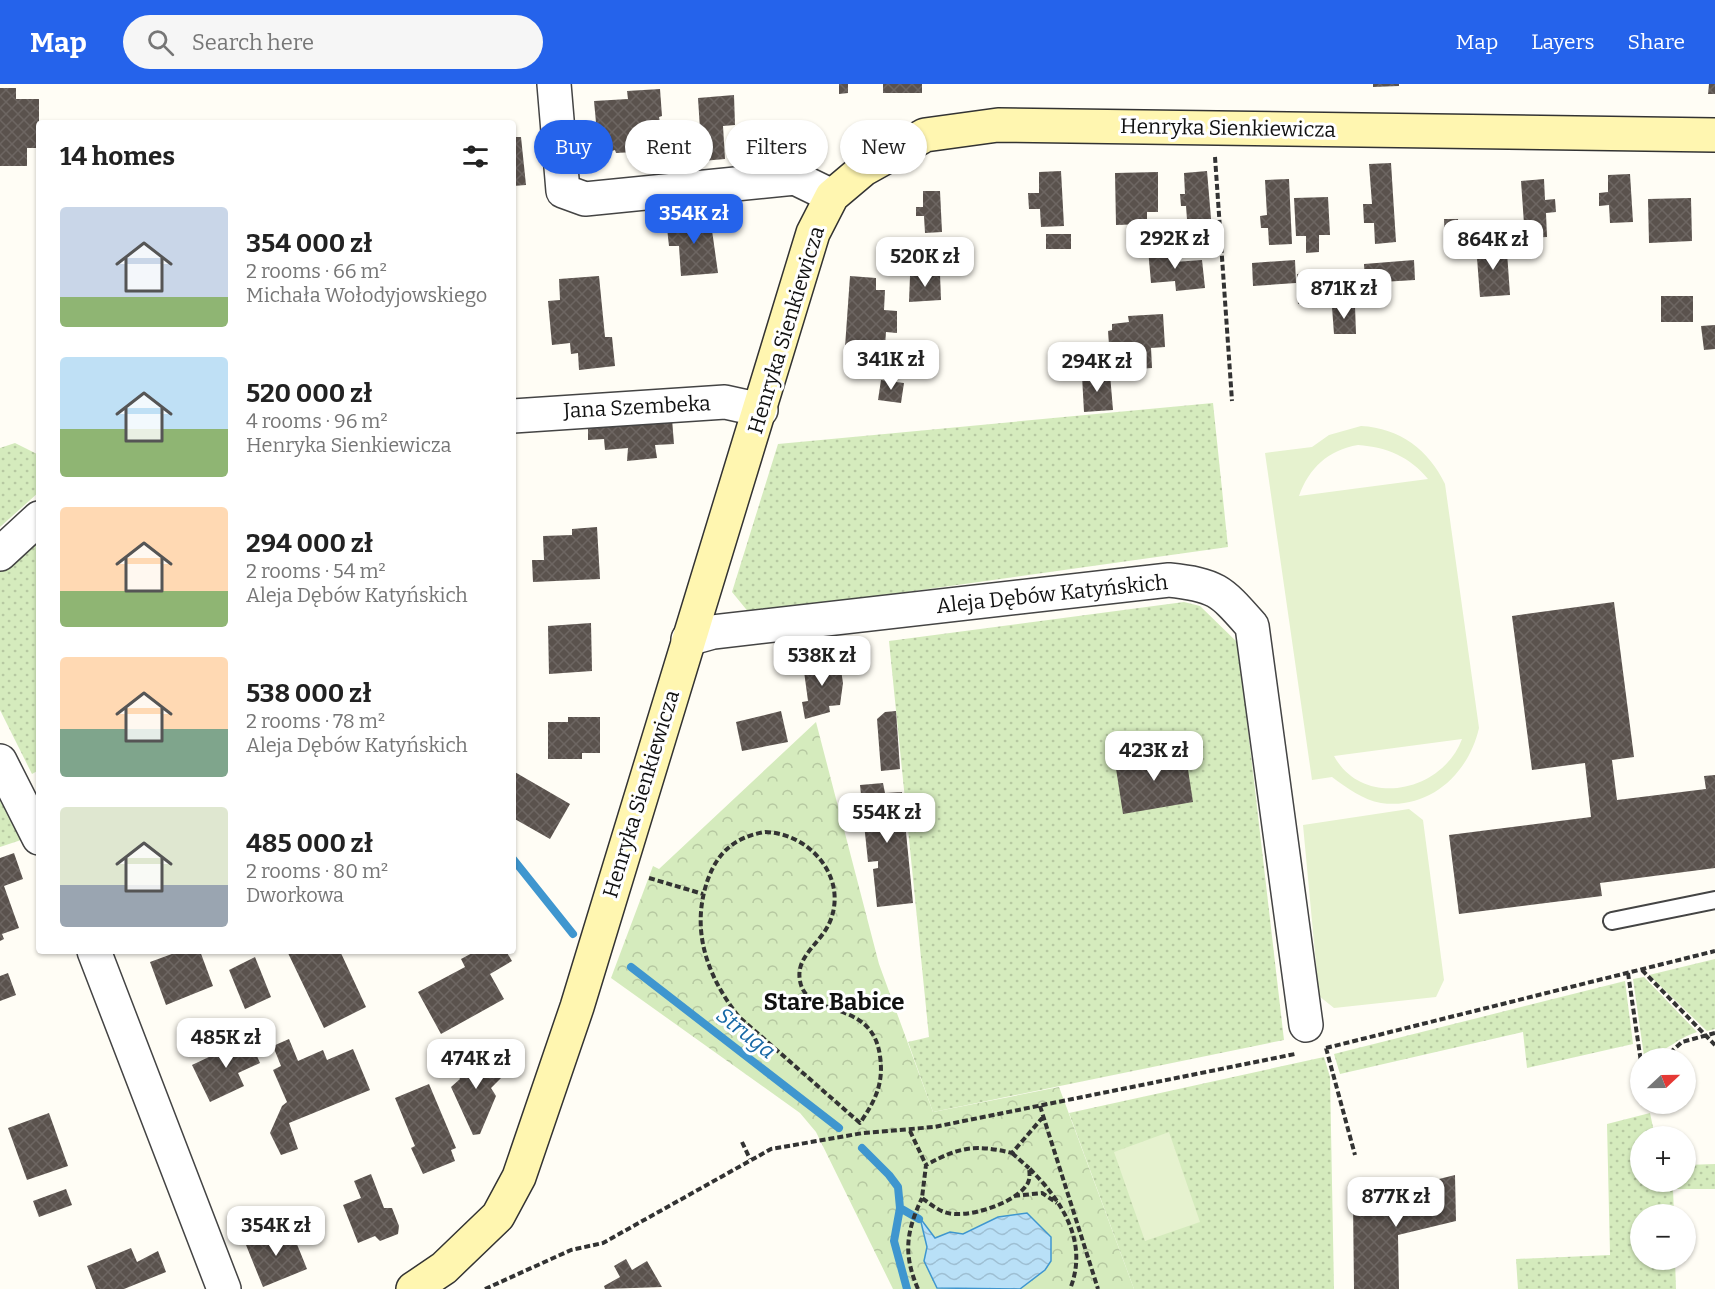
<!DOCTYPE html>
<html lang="en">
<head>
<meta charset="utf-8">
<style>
  body { margin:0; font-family:Bitter,serif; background:#f6f6f6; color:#222; height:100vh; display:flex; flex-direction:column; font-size:22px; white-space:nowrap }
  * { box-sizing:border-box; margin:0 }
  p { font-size:20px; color:#767676 }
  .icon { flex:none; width:33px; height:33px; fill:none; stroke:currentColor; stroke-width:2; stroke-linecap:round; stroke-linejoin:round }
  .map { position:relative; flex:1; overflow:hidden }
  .panel { position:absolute; left:36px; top:36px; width:480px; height:834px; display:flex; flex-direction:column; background:#fff; border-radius:6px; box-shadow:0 2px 4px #0004 }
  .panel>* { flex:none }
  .top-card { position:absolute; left:534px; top:36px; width:570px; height:54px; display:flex; gap:12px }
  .needle { width:39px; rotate:68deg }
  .fabs { position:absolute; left:1630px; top:964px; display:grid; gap:12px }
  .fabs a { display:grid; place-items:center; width:66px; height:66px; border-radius:50%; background:#fff; box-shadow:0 2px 4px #0004; font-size:30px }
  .price { position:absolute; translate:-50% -51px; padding:0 14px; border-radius:12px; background:#fff; color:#222; font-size:20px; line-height:39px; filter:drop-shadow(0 2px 3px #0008) }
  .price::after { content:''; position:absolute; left:50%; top:36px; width:18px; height:14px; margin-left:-9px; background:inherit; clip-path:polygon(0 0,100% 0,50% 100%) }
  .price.selected { background:#2563eb; color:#fff }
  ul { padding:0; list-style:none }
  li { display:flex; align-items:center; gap:18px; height:150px; padding:0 24px }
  li span { display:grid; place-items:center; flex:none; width:168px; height:120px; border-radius:6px; color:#555 }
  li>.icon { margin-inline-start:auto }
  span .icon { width:72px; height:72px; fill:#fffc; stroke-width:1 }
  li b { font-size:26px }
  h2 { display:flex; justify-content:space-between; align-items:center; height:72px; padding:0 24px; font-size:26px }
  .tag { padding:0 21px; border-radius:27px; background:#fff; box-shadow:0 2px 4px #0004; font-size:21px; line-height:54px }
  .tag.selected { background:#2563eb; color:#fff }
  header { display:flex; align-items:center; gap:36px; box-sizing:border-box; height:84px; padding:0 30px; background:#2563eb; color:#fff }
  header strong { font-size:28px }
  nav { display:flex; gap:33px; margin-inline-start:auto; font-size:21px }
  .search { width:420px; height:54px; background:#f6f6f6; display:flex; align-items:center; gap:15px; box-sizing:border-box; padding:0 21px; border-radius:33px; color:#767676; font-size:22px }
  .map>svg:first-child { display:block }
</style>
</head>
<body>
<header>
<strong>Map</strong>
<div class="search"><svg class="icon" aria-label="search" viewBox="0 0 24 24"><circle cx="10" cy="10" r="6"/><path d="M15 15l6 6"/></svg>Search here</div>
<nav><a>Map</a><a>Layers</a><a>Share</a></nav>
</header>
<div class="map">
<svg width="1715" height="1205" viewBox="0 0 1715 1205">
  <defs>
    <pattern id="grass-dots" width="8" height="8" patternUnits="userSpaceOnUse" patternTransform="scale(1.5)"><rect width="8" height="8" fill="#d5ebbd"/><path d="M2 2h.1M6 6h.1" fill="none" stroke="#b6c8a1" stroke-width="1.8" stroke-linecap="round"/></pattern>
    <pattern id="park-crowns" width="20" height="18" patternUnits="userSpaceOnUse" patternTransform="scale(1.5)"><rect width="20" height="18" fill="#d5ebbd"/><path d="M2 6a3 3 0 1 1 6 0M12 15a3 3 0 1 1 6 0" fill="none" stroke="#b6c8a1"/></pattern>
    <pattern id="water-waves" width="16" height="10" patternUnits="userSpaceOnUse" patternTransform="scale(1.5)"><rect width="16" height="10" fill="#b9e0f7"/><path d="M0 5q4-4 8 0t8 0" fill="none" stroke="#9ebfd3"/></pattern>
    <pattern id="building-cross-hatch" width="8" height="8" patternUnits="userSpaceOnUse" patternTransform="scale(1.5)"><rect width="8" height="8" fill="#5a524d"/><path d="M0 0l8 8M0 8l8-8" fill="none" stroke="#6d6662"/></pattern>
  </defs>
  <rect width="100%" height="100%" fill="#fffdf5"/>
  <path fill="url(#grass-dots)" d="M1213 319 1228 463 750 530 732 508 778 360Z
    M15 359 39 371V408L0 443V364Z
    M39 441V686L32 690 0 626V477Z
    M1184 518 1200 522 1238 559 1284 956 933 1028 908 958 929 953 889 557Z
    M0 701 27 754 0 763Z
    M1715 875V945L1707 947 1649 891Z
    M1644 893 1697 948C1674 955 1669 968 1644 972L1633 895Z
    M1625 897 1633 960 1527 984 1523 948 1340 990 1334 970Z
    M1324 973 1330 993 1334 1205H1134L1069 1029Z
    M1650 1029 1655 1053H1641V1098H1686V1081L1715 1080V1105H1673L1674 1131H1641V1176H1675L1676 1205H1518L1516 1175 1610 1171 1607 1040Z"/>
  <path fill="url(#park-crowns)" d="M816 638 879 880 933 1028 1059 1003 1134 1205H893L816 1048 800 1029 611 894 653 782 659 785Z"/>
  <path fill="#e6f2cf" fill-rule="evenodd" d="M1361 342C1400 344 1429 366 1445 400L1479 644C1469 689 1430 726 1381 719 1363 716 1347 704 1332 693L1312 696 1265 369 1312 363 1329 351ZM1358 361C1387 363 1410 373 1428 395L1299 412C1309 384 1328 366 1358 361ZM1462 655C1443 707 1364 726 1334 672Z
    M1409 725 1423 736 1444 896 1436 913 1334 924 1319 912 1303 741Z
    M1169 1048 1200 1138 1145 1157 1114 1068Z"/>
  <path fill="url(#water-waves)" stroke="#3f96cf" stroke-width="1.5" d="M1027 1129 1051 1153V1177L1045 1186 1020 1205 937 1204 924 1177 927 1163 920 1134 935 1154 950 1148 963 1150 998 1133Z"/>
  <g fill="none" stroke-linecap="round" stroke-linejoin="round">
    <path stroke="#3f96cf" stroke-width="8" d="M513 775 573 850
      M631 883 839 1044
      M862 1064 889 1091 898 1103 900 1124 894 1157 907 1205
      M900 1124 919 1135"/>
  </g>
  <path fill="url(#building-cross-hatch)" d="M839 0H848V9L839 10Z
    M883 0H922V9H883Z
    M1373 0H1399V2L1373 3Z
    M1709 0H1715V10H1708Z
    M0 4H16V15H39V64H27V82H0Z
    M660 5 662 32 659 33 660 39 663 42 665 58 633 62 634 68 616 69 615 66 599 71 594 17 628 15 627 7Z
    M734 11 735 41 723 42 725 75 702 77 698 14Z
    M513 53H521L526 101 513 102Z
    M1391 79 1396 158 1375 160 1374 139H1364L1363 120H1372L1369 80Z
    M1061 87 1064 142 1041 143 1040 125H1029L1028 109H1039V88Z
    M1207 87 1213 158 1194 160 1188 149 1186 122H1181L1180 110H1185L1184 89Z
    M1158 88V128H1147V140L1116 141 1115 89Z
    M1630 90 1633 138 1610 139 1609 121 1599 122V109L1608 108V91Z
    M1289 95 1292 160 1269 161 1268 144H1261L1260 132 1267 131 1265 96Z
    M1544 95 1545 116 1555 115 1556 128 1546 129 1547 153 1525 154 1521 97Z
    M923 107H940L942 148 925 149 924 132H916V123H923Z
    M1328 113 1330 151H1319V168L1306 169V152H1296L1294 114Z
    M1691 114 1692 157 1649 159 1648 115Z
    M710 132 718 189 681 192 679 162H669L666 135Z
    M1444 135H1458L1460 162H1445Z
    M1046 150H1071V165H1046Z
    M1497 159 1498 169 1507 168 1510 211 1480 213 1476 161Z
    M1172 163 1174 178 1202 176 1205 204 1176 207 1175 197 1151 199 1148 165Z
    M1295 176 1296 199 1253 202 1252 179Z
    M1414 176 1415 196 1365 199 1364 180Z
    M1316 189 1317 219 1298 220 1297 190Z
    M940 190 941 216 909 218 910 192Z
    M599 192 605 253H612L615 282 579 286 578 269 571 270 570 259 552 261 548 217 560 216 559 195Z
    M850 192 876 194V206H885L884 226 897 227V249L886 248 883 291 860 290 861 279 844 277Z
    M1661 212H1693V238H1661Z
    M1355 222 1356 250H1334L1332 223Z
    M1163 230 1165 263 1151 264 1152 284 1138 285 1137 280 1114 282 1113 261H1109L1108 247 1112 246V240L1129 238 1128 232Z
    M1715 241V265L1704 266 1701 242Z
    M1110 290 1113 326 1084 328 1082 292Z
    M881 296 904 299 901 319 878 316Z
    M672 335 674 360 655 361 657 374 627 377 628 364 605 366 604 355 588 356V343Z
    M597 443 600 495 533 498 532 476H544L543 452 572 451V445Z
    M1614 518 1634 673 1612 676 1617 716 1706 705 1704 692 1715 691V784L1600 799 1602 812 1459 830 1449 751 1591 733 1585 679 1532 686 1512 532Z
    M591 539 592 587 549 590 548 542Z
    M839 573 843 599 840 621 829 622 830 628 805 635 802 618 808 617 803 580Z
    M781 627 788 658 742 667 736 638Z
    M896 627 900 685 881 687 877 635 885 628Z
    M568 633H600V669H582V675H548V638H568Z
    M1185 666 1193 718 1123 730 1115 678Z
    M513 687 570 720 550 755 513 734Z
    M883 699 885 709 902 708 913 819 877 823 873 785 878 784V777L868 778 860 701Z
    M14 769 23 795 4 802 19 844 2 850 4 855 0 857V774Z
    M180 867H200L213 902 166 921 150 878Z
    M287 867H340L366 923 324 944Z
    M476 867H506L512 877 490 890 504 915 441 950 418 908 465 883 461 875Z
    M255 873 271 913 245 925 229 886Z
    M8 889 16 911 0 917V892Z
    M249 954 260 979 238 989 244 1002 210 1018 192 981Z
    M289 955 298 977 323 966 327 976 353 965 370 1006 289 1039 298 1065 281 1071 270 1049 282 1022 287 1018 273 986 281 982 273 962Z
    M483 965 501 994 491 1004 496 1012 480 1050 473 1051 451 1003 460 995 455 986Z
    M429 1000 456 1064 451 1066 455 1077 423 1090 411 1064 415 1062 395 1014Z
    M49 1029 68 1082 27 1096 8 1044Z
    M371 1090 384 1124H392L399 1142 398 1150 380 1157 375 1152 358 1159 343 1121 361 1114 354 1097Z
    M1455 1091 1456 1137 1398 1151 1399 1205H1354L1353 1116 1372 1111 1374 1116 1388 1113 1387 1108Z
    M66 1105 72 1121 39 1133 33 1117Z
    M290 1143 307 1185 263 1203 246 1161Z
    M131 1164 137 1178 158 1167 166 1188 124 1205H96L87 1182Z
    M626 1175 632 1186 647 1177 662 1203 605 1205 604 1202 620 1193 614 1182Z"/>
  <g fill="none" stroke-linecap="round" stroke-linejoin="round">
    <g stroke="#444" stroke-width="20">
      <path id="lane" d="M1612 837 1715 816"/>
    </g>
    <g stroke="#444" stroke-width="36">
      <path id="street" d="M554 0 563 107 585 115 795 94 832 112
        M513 332 725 318 761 326
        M0 470 39 434
        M688 555 713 548 1169 496C1217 501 1221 507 1252 542L1306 941
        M0 677 39 754
        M94 867 224 1205"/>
    </g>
    <g stroke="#333" stroke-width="36">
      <path id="secondary" d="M413 1205 444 1184 498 1132 519 1093 577 923 813 149 832 112 864 85 925 51 998 41 1715 51"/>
    </g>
    <path stroke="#333" stroke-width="4" stroke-dasharray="6 3" stroke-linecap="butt" d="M1215 73 1232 317
      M765 748C808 749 847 791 831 835 822 860 795 871 800 897 807 936 872 913 880 972 884 1000 875 1017 860 1039L739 933C707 892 690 846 708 795 718 768 735 753 765 748Z
      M649 794 703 810
      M1642 886 1715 961
      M1628 889 1641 978
      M1326 964 1715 867
      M1326 964 1355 1071
      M1663 975 1682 958 1715 949
      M1040 1022 1098 1205
      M1043 1033 1012 1069C975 1060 959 1063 926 1081L922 1114C933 1122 942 1130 956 1130 976 1131 1013 1119 1026 1102 1030 1097 1030 1091 1029 1084 1062 1117 1089 1158 1070 1205
      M910 1047 926 1081
      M742 1058 750 1075
      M1012 1069 1029 1084
      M1014 1112 1042 1109 1057 1119
      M485 1205 571 1166 603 1159 771 1065 863 1049 934 1043 1295 970
      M918 1205C903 1170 906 1148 922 1114"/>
    <use href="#lane" stroke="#fff" stroke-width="16"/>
    <use href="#street" stroke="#fff" stroke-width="33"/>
    <use href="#secondary" stroke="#fff6b0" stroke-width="33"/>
  </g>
  <g text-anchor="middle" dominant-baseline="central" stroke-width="6" stroke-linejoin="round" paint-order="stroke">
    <g font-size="21" fill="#111" stroke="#fff">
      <text transform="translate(1228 44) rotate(1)">Henryka Sienkiewicza</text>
      <text transform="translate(786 246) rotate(-73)">Henryka Sienkiewicza</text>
      <text transform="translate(637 323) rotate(-3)">Jana Szembeka</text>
      <text transform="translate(1052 510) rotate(-6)">Aleja Dębów Katyńskich</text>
      <text transform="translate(641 710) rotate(-73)">Henryka Sienkiewicza</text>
    </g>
    <g font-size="22" font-style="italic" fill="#1768a6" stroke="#fff">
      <text transform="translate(746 949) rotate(38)">Struga</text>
    </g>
    <g font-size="24" font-weight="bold" fill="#111" stroke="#fff">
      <text x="834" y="918">Stare Babice</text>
    </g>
  </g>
</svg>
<div class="fabs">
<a><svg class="needle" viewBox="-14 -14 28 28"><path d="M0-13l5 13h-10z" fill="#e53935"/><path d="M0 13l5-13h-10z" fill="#767676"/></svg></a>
<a>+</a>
<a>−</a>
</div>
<b class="price selected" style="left:694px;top:161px">354K zł</b>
<b class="price" style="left:1175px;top:186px">292K zł</b>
<b class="price" style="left:1493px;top:187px">864K zł</b>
<b class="price" style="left:925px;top:204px">520K zł</b>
<b class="price" style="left:1344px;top:236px">871K zł</b>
<b class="price" style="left:891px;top:307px">341K zł</b>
<b class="price" style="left:1097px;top:309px">294K zł</b>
<b class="price" style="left:822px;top:603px">538K zł</b>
<b class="price" style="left:1154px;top:698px">423K zł</b>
<b class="price" style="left:887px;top:760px">554K zł</b>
<b class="price" style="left:226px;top:985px">485K zł</b>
<b class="price" style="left:476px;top:1006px">474K zł</b>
<b class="price" style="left:1396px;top:1144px">877K zł</b>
<b class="price" style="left:276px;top:1173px">354K zł</b>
<div class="top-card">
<a class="tag selected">Buy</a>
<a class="tag">Rent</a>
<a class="tag">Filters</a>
<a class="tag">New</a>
</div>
<section class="panel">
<h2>14 homes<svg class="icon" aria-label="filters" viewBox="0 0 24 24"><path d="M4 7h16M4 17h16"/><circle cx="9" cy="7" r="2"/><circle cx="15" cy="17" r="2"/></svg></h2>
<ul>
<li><span style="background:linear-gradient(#c9d6e8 75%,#8fb573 0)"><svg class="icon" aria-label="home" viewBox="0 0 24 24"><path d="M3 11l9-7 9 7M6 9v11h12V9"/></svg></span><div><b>354 000 zł</b><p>2 rooms · 66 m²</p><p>Michała Wołodyjowskiego</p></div></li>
<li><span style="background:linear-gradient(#bfe0f5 60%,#8fb573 0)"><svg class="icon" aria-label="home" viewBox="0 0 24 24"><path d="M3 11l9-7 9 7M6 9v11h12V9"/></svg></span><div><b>520 000 zł</b><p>4 rooms · 96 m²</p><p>Henryka Sienkiewicza</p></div></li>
<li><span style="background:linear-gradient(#ffd9b3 70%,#8fb573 0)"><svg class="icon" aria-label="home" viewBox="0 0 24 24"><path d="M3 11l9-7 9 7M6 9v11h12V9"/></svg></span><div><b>294 000 zł</b><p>2 rooms · 54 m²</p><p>Aleja Dębów Katyńskich</p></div></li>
<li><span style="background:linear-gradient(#ffd9b3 60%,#7fa58c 0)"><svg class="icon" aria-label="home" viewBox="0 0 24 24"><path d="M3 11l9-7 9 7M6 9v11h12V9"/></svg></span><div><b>538 000 zł</b><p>2 rooms · 78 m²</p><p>Aleja Dębów Katyńskich</p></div></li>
<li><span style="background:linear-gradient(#dfe7d0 65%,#9aa5b1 0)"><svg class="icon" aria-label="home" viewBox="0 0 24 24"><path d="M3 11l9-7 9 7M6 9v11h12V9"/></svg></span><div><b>485 000 zł</b><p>2 rooms · 80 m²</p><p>Dworkowa</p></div></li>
</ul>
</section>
</div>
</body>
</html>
